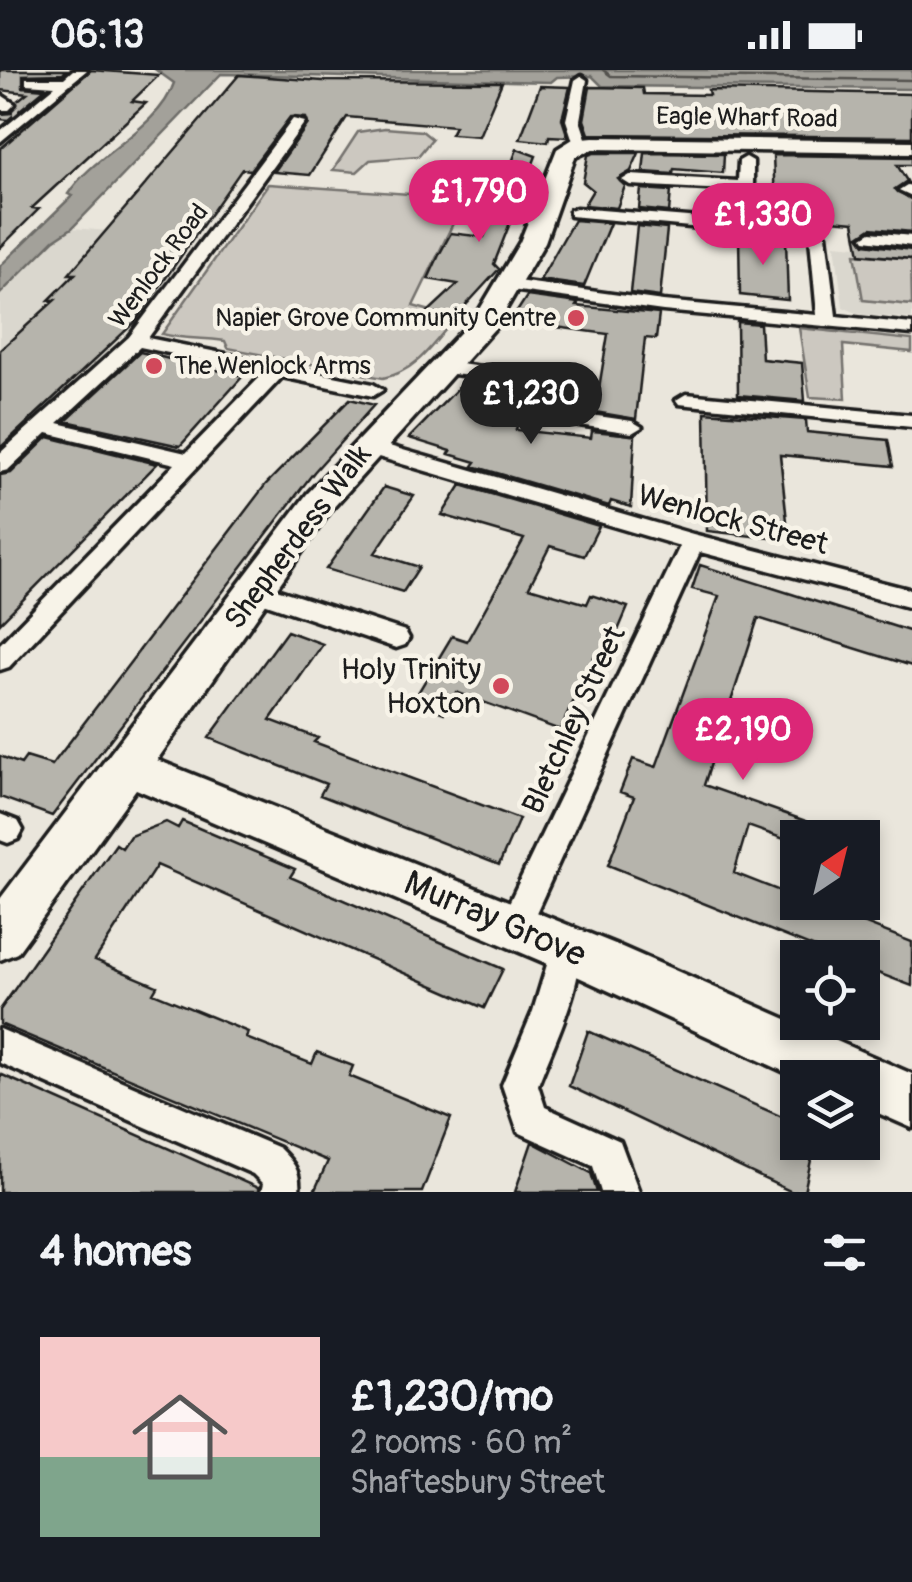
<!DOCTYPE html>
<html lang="en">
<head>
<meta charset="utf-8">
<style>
  body { margin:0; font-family:Pangolin,sans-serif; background:#242831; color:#f1f3f6; height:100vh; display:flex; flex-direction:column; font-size:38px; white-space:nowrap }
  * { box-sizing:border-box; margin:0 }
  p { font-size:32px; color:#9ea1a6 }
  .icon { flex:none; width:55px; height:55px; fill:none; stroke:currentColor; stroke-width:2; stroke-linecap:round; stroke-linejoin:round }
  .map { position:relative; height:1122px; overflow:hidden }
  .side { display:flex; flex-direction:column; background:#171b24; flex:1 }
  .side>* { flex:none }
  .needle { width:65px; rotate:35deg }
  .controls { position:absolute; left:780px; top:750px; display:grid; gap:20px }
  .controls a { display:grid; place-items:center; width:100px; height:100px; border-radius:0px; background:#171b24; box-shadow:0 5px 15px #0003; font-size:50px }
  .price { position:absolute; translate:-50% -85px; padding:0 22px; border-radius:35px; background:#db2777; color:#fff; font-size:32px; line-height:65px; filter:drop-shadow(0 2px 5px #0008) }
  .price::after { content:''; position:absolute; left:50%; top:60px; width:30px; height:22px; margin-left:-15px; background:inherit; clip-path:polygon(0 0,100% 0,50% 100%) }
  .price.selected { background:#222; color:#fff }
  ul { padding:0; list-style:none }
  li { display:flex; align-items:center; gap:30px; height:250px; padding:0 40px }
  li span { display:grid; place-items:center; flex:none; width:280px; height:200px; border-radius:0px; color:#555 }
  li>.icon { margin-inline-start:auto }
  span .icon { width:120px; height:120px; fill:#fffc; stroke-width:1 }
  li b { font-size:42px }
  h2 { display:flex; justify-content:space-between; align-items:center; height:120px; padding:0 40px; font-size:42px }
  .status { display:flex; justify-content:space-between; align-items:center; height:70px; padding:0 50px; background:#171b24; direction:ltr }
  .status svg { height:28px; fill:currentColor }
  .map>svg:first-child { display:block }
</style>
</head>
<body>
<div class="status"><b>06:13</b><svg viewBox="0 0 49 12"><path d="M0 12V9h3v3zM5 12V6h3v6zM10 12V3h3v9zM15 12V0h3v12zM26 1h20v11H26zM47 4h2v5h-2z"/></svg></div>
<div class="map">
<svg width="912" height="1122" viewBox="0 0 912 1122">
  <rect width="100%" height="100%" fill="#eae6dc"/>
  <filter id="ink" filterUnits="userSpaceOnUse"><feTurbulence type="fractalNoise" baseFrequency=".01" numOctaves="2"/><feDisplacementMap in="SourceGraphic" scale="20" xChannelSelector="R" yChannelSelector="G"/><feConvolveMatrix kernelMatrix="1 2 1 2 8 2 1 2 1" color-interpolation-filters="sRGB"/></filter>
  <g filter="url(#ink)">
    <path fill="#dad7ce" d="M72 158 196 168 147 240 87 302 0 380V224L54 170Z
      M835 174 912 181V249L859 244 843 237Z"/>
    <path fill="#ccc8c0" stroke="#74726e" stroke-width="2.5" d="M385 58 422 61 432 69 418 86 370 90 357 102 333 100 358 62Z
      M268 114 481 129 475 142 459 141 413 236 455 248C433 274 417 301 383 308L228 278 225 271C202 267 184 270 162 264Z
      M855 184 911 189 912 235 863 230Z
      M799 258 912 270V282L843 275 846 329 810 327Z"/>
    <path fill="#a3a19a" stroke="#6d6c68" stroke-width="2.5" d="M156 0H912V19L602 16 592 6 557 7 551 12 221 4 72 158 54 170 0 224V196L72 126 68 124C93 84 159 59 174 13Z"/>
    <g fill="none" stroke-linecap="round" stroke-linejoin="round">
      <path stroke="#52514e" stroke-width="2.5" d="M603 0 611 6 912 10"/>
    </g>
    <path fill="#b6b4ac" stroke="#1c1c1c" stroke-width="2.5" d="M0 0H67L63 4 23 5V17L45 19 8 50 0 49V44L12 43 17 31 27 23 0 20Z
      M91 0 159 5 132 31 146 33 32 138 39 139 0 178V79Z
      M239 5 323 11 502 12 479 66 451 64 455 56 347 47 310 105 274 102 308 54 306 48 290 47 250 100 242 99 135 252 0 378V280L55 230H49L75 204H69Z
      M540 16 570 17 562 49 568 67 549 66 548 72 520 69Z
      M590 17 643 18 644 24 709 25 708 20 912 24V67L589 64 584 50Z
      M517 79 536 86 494 194 499 199 455 247 428 242 458 214 428 209 439 185 451 163 484 167Z
      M594 83H639L631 101 618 109 625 116 617 138 584 135 593 120 583 112 588 85Z
      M645 83 724 84 723 103 674 99 673 104 643 102Z
      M773 85 912 87V95H897L907 111 895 119 912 130V162L871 158 859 166 865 174 912 180V189L860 184 854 152 785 146V151L739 147 738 128 775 131Z
      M641 119 671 121 669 142 639 139Z
      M574 150 610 153 584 216 540 210Z
      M637 156 667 159 660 227 630 223Z
      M739 165 786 170 788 230 740 225Z
      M527 226 578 233 576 236 659 244 656 269 645 268 636 349 595 342 608 264 511 251Z
      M737 252 760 254 762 289 802 293 805 331 738 325Z
      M140 282 182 292 243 306 180 376 66 351Z
      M461 315 525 322 516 360 591 368 592 361 635 365 631 437 611 431 609 436 473 396 476 392 449 384 451 381 409 368Z
      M350 329 374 335 314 402 52 746 0 727V686L21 694 26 687 52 695 266 414Z
      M705 342 806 350 807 362 888 370 893 396 780 385 789 470 707 461Z
      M48 367 157 394 0 553V405L11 403Z
      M461 415 599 456 584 486 550 476 529 517 587 534 591 525 628 537 605 591 594 587 560 660 456 622 444 643 413 631 452 566 467 571 524 469 442 445Z
      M384 417 414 426 375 483 419 497 403 522 326 499Z
      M700 495 912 562V596L758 548 704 715 843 764 842 768H798V774L748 756 734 803 798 828V832H810L912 872V916L862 897V888H840L608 795 634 727 620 722 633 689 656 697 719 526 692 519Z
      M287 561 323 574 270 650 318 668 314 672 519 749 499 795 320 725 326 714 209 668Z
      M182 751 295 799 290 807 503 899 484 938 157 795 95 890 157 916 153 923 248 962 246 968 312 994 317 982 353 996 349 1006 451 1048 422 1122H314L328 1091 0 954V940L116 774 122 778 130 766 166 752 178 758Z
      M588 961 798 1054V1072H815L804 1122H792L569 1016Z
      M0 1004 258 1118V1122H0Z
      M532 1072 591 1103 597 1122H515Z"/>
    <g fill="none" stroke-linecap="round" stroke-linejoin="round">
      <path stroke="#c1beb6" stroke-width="15" stroke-dasharray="15 8" stroke-linecap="butt" d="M13 38H18"/>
      <g stroke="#1c1c1c" stroke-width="7">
        <path id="street" d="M73 0H87L0 72V61L55 16 26 14V8H64Z
          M581 6 587 10 580 50 588 74 581 78 574 74 566 50 575 10Z
          M0 24 15 34 9 40H0Z
          M293 49 305 52 148 268 373 314 383 320 373 326 282 307 9 597 0 600V574L175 394 47 363 8 400 0 402V383L129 267ZM140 277 264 303 186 383 58 353Z
          M746 87 753 91V116L745 121 630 115 622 110 630 105 738 111 739 91Z
          M907 115 912 116V126L899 120Z
          M576 138 812 157 826 165 836 246 912 254V264L663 241 504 219 501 215 510 210 663 231 817 245 810 168 570 146V140Z
          M871 162 912 166V176L865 170 863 167Z
          M446 292 554 307 557 311 550 339 632 351 642 357 632 363 532 348 529 344 536 315 439 302V294Z
          M686 324 912 345V357L679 334 676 330Z
          M365 369 693 464 912 520V538L700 482 525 867 514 871 503 867 498 856 680 476 358 381 355 376 358 371Z
          M255 512 405 561 409 568 405 575 396 578 246 527 243 521 246 515Z
          M0 744 18 751 23 760 18 769 8 773 0 770Z
          M566 864 577 868C591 900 550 982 538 1015L545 1037 620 1071 639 1122H601L593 1096 518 1062 502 1015 533 941 555 868Z
          M0 959 279 1078C294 1093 301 1101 299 1122H261L263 1114 253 1104 0 993Z"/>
      </g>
      <g stroke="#1c1c1c" stroke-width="7">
        <path id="secondary" d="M593 67 912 71V83L593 79 575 87 545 172 495 258 331 440 157 690 615 874 912 1004V1058L862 1036V1008H798L581 908 136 719 17 883 0 890V829L307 424 476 246 520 172 557 79 573 69Z"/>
      </g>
      <use href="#street" fill="#f7f3e8" fill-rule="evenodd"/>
      <use href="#secondary" fill="#f7f3e8" fill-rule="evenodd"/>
    </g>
  </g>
  <g fill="#d1495b" stroke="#f7f3e8" stroke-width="4">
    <circle cx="576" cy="248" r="10"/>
    <circle cx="154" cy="296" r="10"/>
    <circle cx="501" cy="616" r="10"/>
  </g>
  <g text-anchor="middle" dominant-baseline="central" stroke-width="9" stroke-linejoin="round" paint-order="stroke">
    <g font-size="25" fill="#1c1c1c" stroke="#f7f3e8">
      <text transform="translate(747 48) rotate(1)">Eagle Wharf Road</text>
      <text transform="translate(159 196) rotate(-53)">Wenlock Road</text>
    </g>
    <g font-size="25" fill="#1c1c1c" stroke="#f7f3e8" text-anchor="end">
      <text x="556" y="248">Napier Grove Community Centre</text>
      <text x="174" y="296" text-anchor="start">The Wenlock Arms</text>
    </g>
    <g font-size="30" fill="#1c1c1c" stroke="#f7f3e8">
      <text transform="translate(733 450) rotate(15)">Wenlock Street</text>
      <text transform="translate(298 467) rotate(-53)">Shepherdess Walk</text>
      <text transform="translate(574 650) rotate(-65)">Bletchley Street</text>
    </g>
    <g font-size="30" fill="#1c1c1c" stroke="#f7f3e8" text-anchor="end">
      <text x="481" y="599">Holy Trinity<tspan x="481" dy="34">Hoxton</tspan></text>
    </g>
    <g font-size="35" fill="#1c1c1c" stroke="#f7f3e8">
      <text transform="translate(495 849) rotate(23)">Murray Grove</text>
    </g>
  </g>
</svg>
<div class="controls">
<a><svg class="needle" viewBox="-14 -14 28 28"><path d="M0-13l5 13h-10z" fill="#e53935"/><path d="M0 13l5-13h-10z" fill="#9ea1a6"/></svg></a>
<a><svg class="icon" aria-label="locate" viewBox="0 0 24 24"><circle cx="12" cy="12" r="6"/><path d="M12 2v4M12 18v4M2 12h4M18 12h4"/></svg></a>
<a><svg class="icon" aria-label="layers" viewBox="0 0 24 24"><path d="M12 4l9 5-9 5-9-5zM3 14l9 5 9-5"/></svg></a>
</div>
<b class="price" style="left:479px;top:175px">£1,790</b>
<b class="price" style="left:763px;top:198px">£1,330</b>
<b class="price selected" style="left:531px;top:377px">£1,230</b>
<b class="price" style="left:743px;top:713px">£2,190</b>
</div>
<section class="side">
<h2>4 homes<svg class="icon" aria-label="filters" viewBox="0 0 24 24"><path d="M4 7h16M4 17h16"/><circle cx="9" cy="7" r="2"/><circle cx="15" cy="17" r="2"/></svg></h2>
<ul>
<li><span style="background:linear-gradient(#f6c9c9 60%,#7fa58c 0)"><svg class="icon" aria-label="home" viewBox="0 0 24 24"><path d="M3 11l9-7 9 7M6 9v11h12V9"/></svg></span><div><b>£1,230/mo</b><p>2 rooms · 60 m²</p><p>Shaftesbury Street</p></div></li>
</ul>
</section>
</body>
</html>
